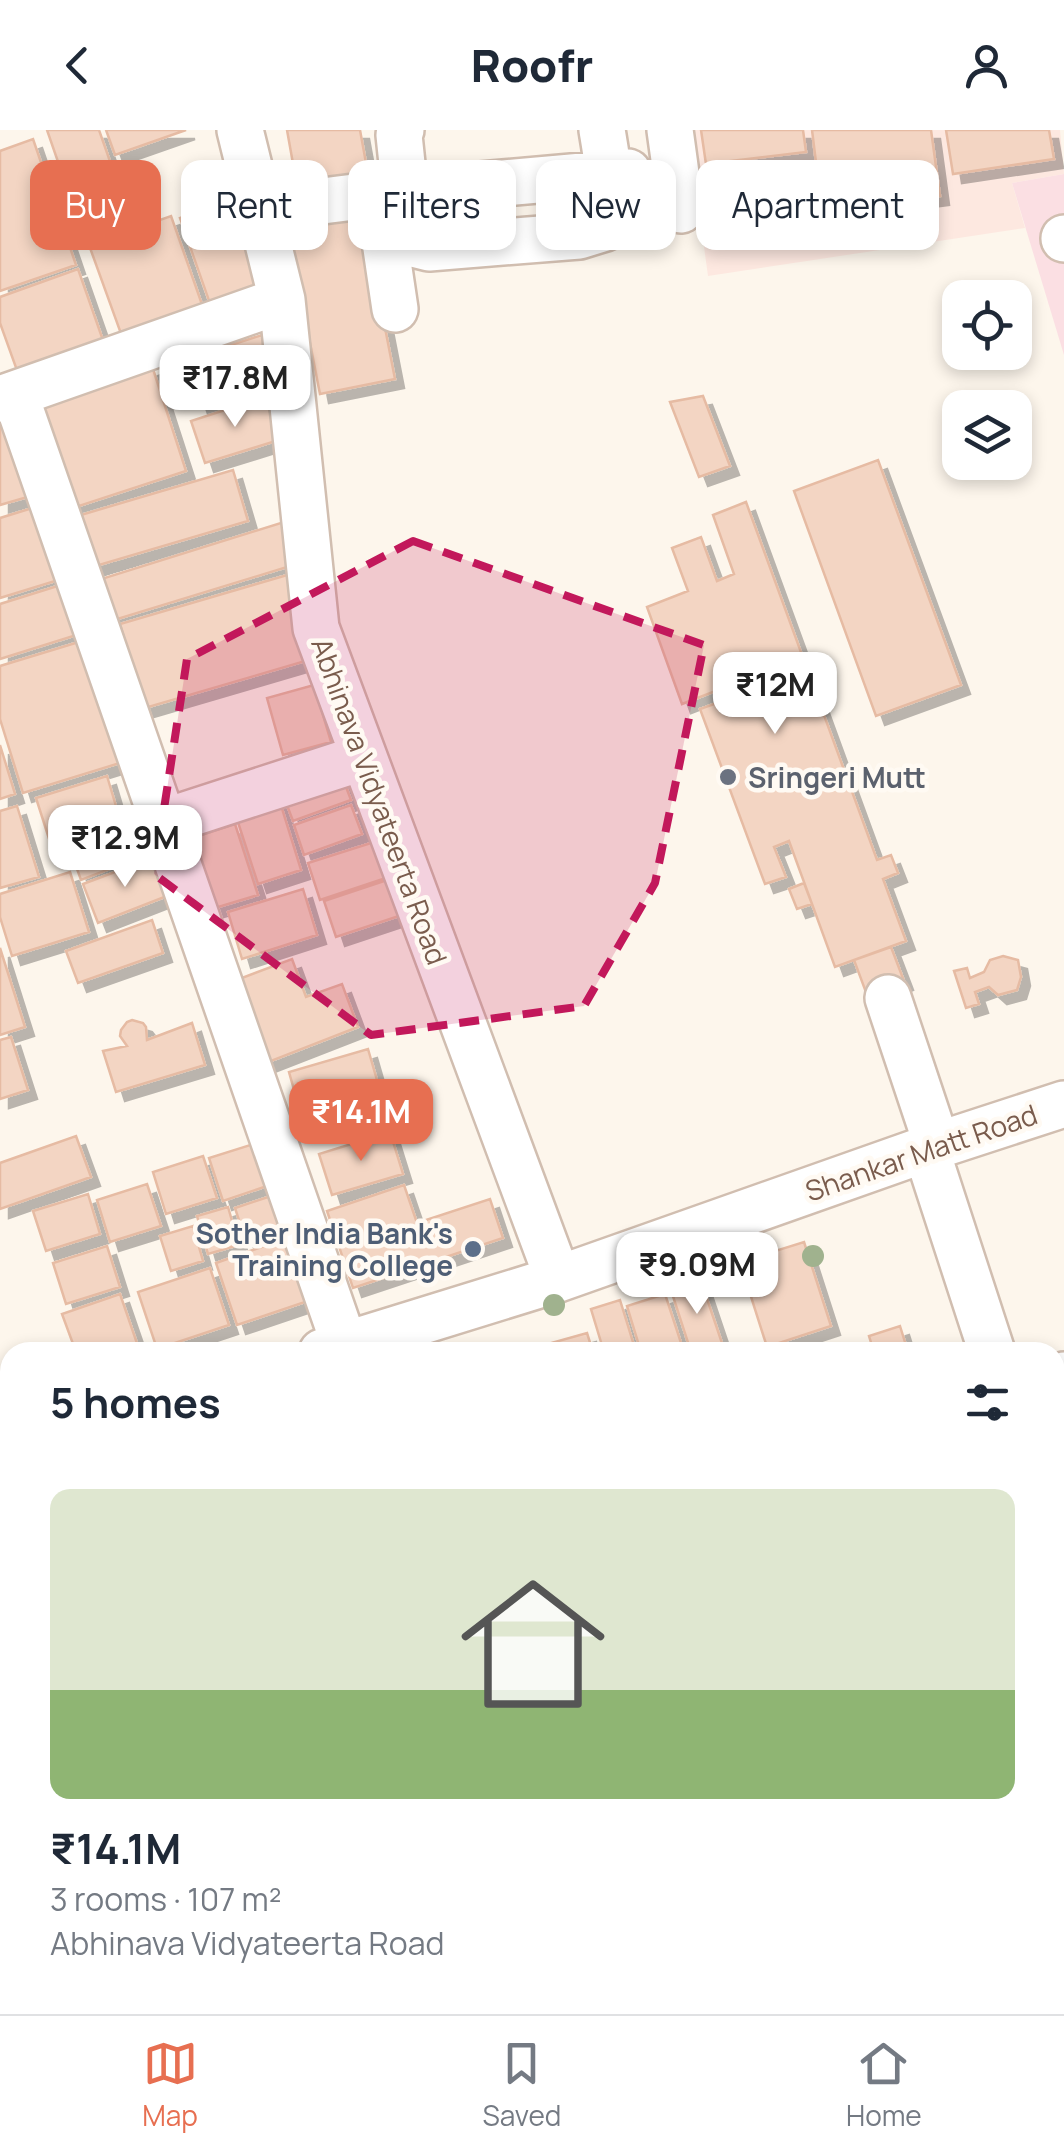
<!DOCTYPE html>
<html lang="en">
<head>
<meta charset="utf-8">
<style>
  body { margin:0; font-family:Manrope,sans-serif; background:#f6f6f7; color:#1f2937; height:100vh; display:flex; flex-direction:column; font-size:38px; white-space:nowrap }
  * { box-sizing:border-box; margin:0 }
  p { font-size:32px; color:#747a83 }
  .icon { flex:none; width:55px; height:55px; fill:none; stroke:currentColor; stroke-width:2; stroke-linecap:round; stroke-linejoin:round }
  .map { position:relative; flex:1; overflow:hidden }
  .drawer { position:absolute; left:0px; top:1212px; width:1065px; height:672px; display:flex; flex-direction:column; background:#fff; border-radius:30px 30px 0 0; box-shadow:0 5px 15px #0003 }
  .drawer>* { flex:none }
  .banner { position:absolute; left:30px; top:30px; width:1005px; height:90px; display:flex; gap:20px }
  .controls { position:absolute; left:942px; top:150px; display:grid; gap:20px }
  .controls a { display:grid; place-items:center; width:90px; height:90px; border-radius:20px; background:#fff; box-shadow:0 5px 15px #0003; font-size:50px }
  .price { position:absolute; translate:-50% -85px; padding:0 22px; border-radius:20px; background:#fff; color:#222; font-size:32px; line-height:65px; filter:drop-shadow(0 2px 5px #0008) }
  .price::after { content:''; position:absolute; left:50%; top:60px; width:30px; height:22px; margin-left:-15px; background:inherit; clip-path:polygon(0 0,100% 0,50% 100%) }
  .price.on { background:#e76f51; color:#fff }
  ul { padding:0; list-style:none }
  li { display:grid; align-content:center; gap:20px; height:530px; padding:0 50px }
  li span { display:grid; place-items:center; height:310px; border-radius:20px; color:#555 }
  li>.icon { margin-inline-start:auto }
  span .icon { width:180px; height:180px; fill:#fffc; stroke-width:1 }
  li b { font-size:42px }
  h2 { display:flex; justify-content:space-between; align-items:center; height:120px; padding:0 50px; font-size:42px }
  .tag { padding:0 35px; border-radius:20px; background:#fff; box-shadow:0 5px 15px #0003; font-size:35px; line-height:90px }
  .tag.on { background:#e76f51; color:#fff }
  header { display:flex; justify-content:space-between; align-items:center; height:130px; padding:0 50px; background:#fff; font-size:45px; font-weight:800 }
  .menu { display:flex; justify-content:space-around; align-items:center; height:140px; border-top:2px solid #e0e1e3; background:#fff; font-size:28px; color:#747a83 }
  .menu a { display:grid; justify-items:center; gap:5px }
  .menu .on { color:#e76f51 }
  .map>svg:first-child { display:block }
</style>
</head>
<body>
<header><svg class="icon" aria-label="back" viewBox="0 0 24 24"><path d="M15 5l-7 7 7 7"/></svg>Roofr<svg class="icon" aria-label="person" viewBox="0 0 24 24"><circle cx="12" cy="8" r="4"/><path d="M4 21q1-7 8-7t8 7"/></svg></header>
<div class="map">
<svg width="1064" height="1884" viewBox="0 0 1064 1884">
  <defs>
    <filter id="shadow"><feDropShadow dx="9" dy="9" stdDeviation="0" flood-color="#0004"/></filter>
  </defs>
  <rect width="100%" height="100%" fill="#fdf6ec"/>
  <path fill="#fde8e0" d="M688 0H1060L1064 44 1012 53 1025 98 708 146Z"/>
  <path fill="#fbdfe3" d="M1064 44V225L1012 53Z"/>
  <path fill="#f3d5c3" stroke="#e6bba3" stroke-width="2.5" filter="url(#shadow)" d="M47 0H99L132 94 85 110Z
    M106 0H186L115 25Z
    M287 0H360L368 44 297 56Z
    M701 0H803L806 22 706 34Z
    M812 0H931L940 66 822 81Z
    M946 0H1049L1054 29 953 44Z
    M33 9 76 135 0 161V21Z
    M238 67 272 164 214 185 180 88Z
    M361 75 395 249 320 264 286 90Z
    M171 86 205 183 124 212 89 115Z
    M78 139 105 216 19 246 0 193V167Z
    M262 205 277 253 200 278 184 230Z
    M152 236 186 341 73 378 40 272Z
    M703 266 730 336 699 347 670 272Z
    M265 267 279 310 205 333 191 291Z
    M0 285 31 366 0 375Z
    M878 330 961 555 876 586 794 361Z
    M233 340 248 391 89 438 74 387Z
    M746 372 877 730 891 725 898 743 883 749 906 811 835 837 789 711 774 717 786 747 765 754 700 579 728 569 723 558 682 574 647 477 688 461 672 418 701 407 717 451 734 444 713 385Z
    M42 375 65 448 0 468V388Z
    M284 392 297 434 111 491 98 450Z
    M294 443 319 527 145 578 120 494Z
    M67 453 83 503 0 529V474Z
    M82 511 120 633 23 663 0 589V536Z
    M314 555 331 612 283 625 267 568Z
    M0 615 15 664 0 669Z
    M340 641 351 670 293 691 282 662Z
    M107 646 121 693 51 715 36 668Z
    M279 669 301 740 258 754 235 683Z
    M351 675 362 704 304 725 294 695Z
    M17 676 39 747 0 758V681Z
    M137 691 149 724 81 750 69 717Z
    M235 694 258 765 215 778 192 708Z
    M374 712 386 748 320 770 308 733Z
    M152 728 167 766 98 793 83 754Z
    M70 742 89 802 12 826 0 787V764Z
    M390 749 402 785 336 807 324 771Z
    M804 753 812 774 797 779 789 759Z
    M303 759 317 805 242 829 228 782Z
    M152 790 163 823 78 853 66 821Z
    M891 817 904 851 867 865 854 830Z
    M0 818 25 897 0 905Z
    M1003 826 1018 830 1021 847 1017 860 998 865 989 857 975 862 979 874 966 878 954 841 967 838 970 848 984 842 990 830Z
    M292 829 306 867 342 854 358 897 266 933 234 851Z
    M132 890 143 893 146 897 147 910 192 893 205 935 116 962 103 921 127 916 120 906 121 900 127 892Z
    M11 907 28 960 0 969V910Z
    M368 919 383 971 304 995 289 942Z
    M390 1002 403 1044 332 1065 319 1024Z
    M76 1006 91 1047 0 1079V1033Z
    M260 1012 273 1054 223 1071 209 1028Z
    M203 1026 217 1068 166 1084 153 1042Z
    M147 1054 161 1096 110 1112 97 1070Z
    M404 1055 417 1093 490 1069 503 1108 353 1158 327 1081Z
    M88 1064 100 1104 46 1121 33 1081Z
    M274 1065 286 1103 247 1115 235 1078Z
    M228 1077 239 1115 208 1124 197 1086Z
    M193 1096 203 1131 171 1141 160 1106Z
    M290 1107 311 1170 237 1195 216 1133Z
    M804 1112 831 1196 767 1217 740 1132Z
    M107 1116 120 1157 66 1174 53 1133Z
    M210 1138 229 1195 157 1219 138 1162Z
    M700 1148 725 1222H691L670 1157Z
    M120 1164 140 1222H76L62 1184Z
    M665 1164 684 1222H641L627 1176Z
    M620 1170 636 1222H604L591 1179Z
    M900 1196 908 1222H874L869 1206Z
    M587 1203 593 1222H554L551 1213Z
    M10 1244V1286L0 1290V1247Z
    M1064 1282V1321L1055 1297V1286Z
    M1055 1577 1064 1606V1635L1055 1638Z
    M1064 1646V1713L1055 1716V1649Z
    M10 1739V1796L0 1765V1742Z
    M1064 1774V1838L1055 1841V1776Z
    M182 1875H247L250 1884H185Z
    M370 1875H439L442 1884H341Z
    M457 1875H500L502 1884H460Z
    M524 1875H630L600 1884H526Z
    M678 1875H709L710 1878 690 1884H681Z
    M836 1875H878L880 1884H839Z
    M883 1875H929L906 1884H887Z"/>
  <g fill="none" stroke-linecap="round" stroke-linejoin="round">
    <g stroke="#d1beb0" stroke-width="50">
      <path id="minor" d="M240 0 282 170 316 498 558 1149
        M401 0 399 5 405 62 413 114 429 118 579 106 605 98C616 77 606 24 602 0
        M670 0 681 80
        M379 71 395 179
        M259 79 378 64 628 42
        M1064 108V109
        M15 264 347 1222
        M0 269 282 170
        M164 692 364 627
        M888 868 937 1015
        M926 1019 992 1222
        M322 1222 558 1149 926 1019 1064 974
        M1055 1248 1064 1245
        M0 1327 10 1323
        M1055 1431 1064 1462
        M1055 1523 1064 1519
        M1055 1754 1064 1751
        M634 1875 637 1884"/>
    </g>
    <g stroke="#dad1cd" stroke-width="60">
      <path id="major" d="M0 1460 10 1490
        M0 1551 10 1582
        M136 1875 139 1884
        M47 1884 73 1875"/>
    </g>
    <use href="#minor" stroke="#fff" stroke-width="45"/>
    <use href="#major" stroke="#fbd9a5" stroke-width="55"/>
  </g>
  <g fill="#a0b28e">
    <circle cx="813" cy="1126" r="11"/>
    <circle cx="554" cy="1175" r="11"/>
  </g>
  <path fill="#c2185b" fill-opacity="0.2" stroke="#c2185b" stroke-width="8" stroke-dasharray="20 12" stroke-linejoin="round" d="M413 411 704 515 655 753 584 876 371 905 154 744 187 529Z"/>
  <circle fill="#6b7280" stroke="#fffaf3" stroke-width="4" cx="728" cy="647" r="10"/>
  <circle fill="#5c6f8a" stroke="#fffaf3" stroke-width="4" cx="473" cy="1119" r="10"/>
  <g text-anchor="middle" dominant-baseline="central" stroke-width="9" stroke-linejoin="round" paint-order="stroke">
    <g font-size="28" font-weight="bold" fill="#5b616d" stroke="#fffaf3" text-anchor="start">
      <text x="748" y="647">Sringeri Mutt</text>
    </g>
    <g font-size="28" fill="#7a5c4d" stroke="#fffaf3">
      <text transform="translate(380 671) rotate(70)">Abhinava Vidyateerta Road</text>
      <text transform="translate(921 1022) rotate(-19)">Shankar Matt Road</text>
    </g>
    <g font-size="28" font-weight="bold" fill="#4e5e75" stroke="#fffaf3" text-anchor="end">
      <text x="453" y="1103">Sother India Bank's<tspan x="453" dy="32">Training College</tspan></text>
    </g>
  </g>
</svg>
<div class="controls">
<a><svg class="icon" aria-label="locate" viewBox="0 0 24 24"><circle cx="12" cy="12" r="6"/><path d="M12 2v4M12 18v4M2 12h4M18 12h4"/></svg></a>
<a><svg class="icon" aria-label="layers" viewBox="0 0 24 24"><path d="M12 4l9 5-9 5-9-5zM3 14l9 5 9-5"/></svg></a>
</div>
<b class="price" style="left:235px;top:300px">₹17.8M</b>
<b class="price" style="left:775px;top:607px">₹12M</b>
<b class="price" style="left:125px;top:760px">₹12.9M</b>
<b class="price on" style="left:361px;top:1034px">₹14.1M</b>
<b class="price" style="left:697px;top:1187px">₹9.09M</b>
<div class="banner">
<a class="tag on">Buy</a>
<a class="tag">Rent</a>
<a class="tag">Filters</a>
<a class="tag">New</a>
<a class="tag">Apartment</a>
</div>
<section class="drawer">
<h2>5 homes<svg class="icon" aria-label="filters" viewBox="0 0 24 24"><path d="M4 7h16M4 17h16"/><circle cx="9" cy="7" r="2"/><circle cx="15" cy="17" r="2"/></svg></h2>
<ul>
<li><span style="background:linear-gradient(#dfe7d0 65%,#8fb573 0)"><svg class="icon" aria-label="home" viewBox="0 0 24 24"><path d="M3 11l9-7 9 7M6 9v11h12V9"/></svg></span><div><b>₹14.1M</b><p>3 rooms · 107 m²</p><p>Abhinava Vidyateerta Road</p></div></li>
</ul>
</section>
</div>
<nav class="menu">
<a class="on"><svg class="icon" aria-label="map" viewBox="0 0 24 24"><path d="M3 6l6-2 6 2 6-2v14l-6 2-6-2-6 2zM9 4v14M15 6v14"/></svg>Map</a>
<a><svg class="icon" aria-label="saved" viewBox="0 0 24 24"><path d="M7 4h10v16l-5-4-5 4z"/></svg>Saved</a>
<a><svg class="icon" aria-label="home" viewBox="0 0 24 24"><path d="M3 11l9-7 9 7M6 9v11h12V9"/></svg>Home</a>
</nav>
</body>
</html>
